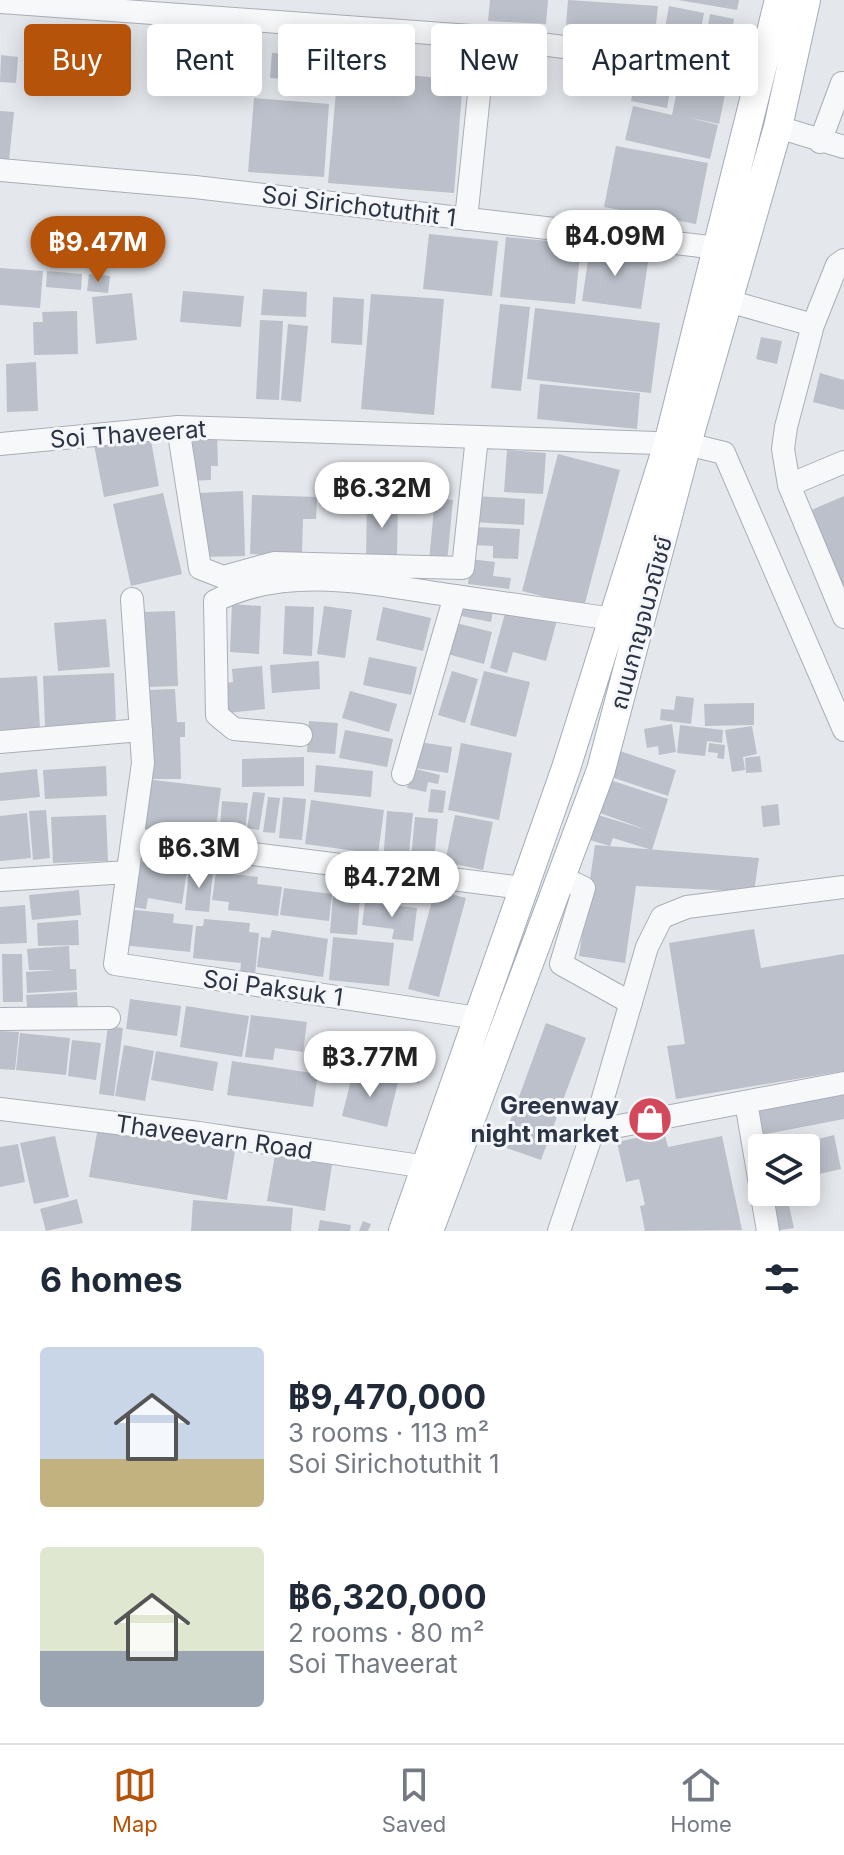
<!DOCTYPE html>
<html lang="en">
<head>
<meta charset="utf-8">
<style>
  body { margin:0; font-family:Inter,"Noto Sans Thai",sans-serif; background:#f6f6f7; color:#1f2937; height:100vh; display:flex; flex-direction:column; font-size:30px; white-space:nowrap }
  * { box-sizing:border-box; margin:0 }
  p { font-size:26px; color:#747a83 }
  .icon { flex:none; width:44px; height:44px; fill:none; stroke:currentColor; stroke-width:2; stroke-linecap:round; stroke-linejoin:round }
  .map { position:relative; height:1231px; overflow:hidden }
  .sheet { display:flex; flex-direction:column; background:#fff; flex:1 }
  .sheet>* { flex:none }
  .guide { position:absolute; left:24px; top:24px; width:796px; height:72px; display:flex; gap:16px }
  .controls { position:absolute; left:748px; top:1134px; display:grid; gap:16px }
  .controls a { display:grid; place-items:center; width:72px; height:72px; border-radius:8px; background:#fff; box-shadow:0 4px 20px #0003; font-size:40px }
  .price { position:absolute; translate:-50% -68px; padding:0 18px; border-radius:28px; background:#fff; color:#222; font-size:26px; line-height:52px; filter:drop-shadow(0 2px 4px #0008) }
  .price::after { content:''; position:absolute; left:50%; top:48px; width:24px; height:18px; margin-left:-12px; background:inherit; clip-path:polygon(0 0,100% 0,50% 100%) }
  .price.active { background:#b45309; color:#fff }
  ul { padding:0; list-style:none }
  li { display:flex; align-items:center; gap:24px; height:200px; padding:0 40px }
  li span { display:grid; place-items:center; flex:none; width:224px; height:160px; border-radius:8px; color:#555 }
  li>.icon { margin-inline-start:auto }
  span .icon { width:96px; height:96px; fill:#fffc; stroke-width:1 }
  li b { font-size:34px }
  h2 { display:flex; justify-content:space-between; align-items:center; height:96px; padding:0 40px; font-size:34px }
  .tag { padding:0 28px; border-radius:8px; background:#fff; box-shadow:0 4px 20px #0003; font-size:28px; line-height:72px }
  .tag.active { background:#b45309; color:#fff }
  .tabs { display:flex; justify-content:space-around; align-items:center; height:112px; border-top:2px solid #e0e1e3; background:#fff; font-size:22px; color:#747a83 }
  .tabs a { display:grid; justify-items:center; gap:4px }
  .tabs .active { color:#b45309 }
  .map>svg:first-child { display:block }
</style>
</head>
<body>
<div class="map">
<svg width="844" height="1231" viewBox="0 0 844 1231">
  <rect width="100%" height="100%" fill="#e4e7ec"/>
  <path fill="#bbc0ca" d="M490 0H548L546 24 488 21Z
    M568 0 658 6 655 33 566 26Z
    M678 0H739L737 10Z
    M669 6 704 13 699 39 664 33Z
    M710 14 734 19 730 42 706 38Z
    M272 53 326 55 325 81 270 78Z
    M1 55 18 57 16 83 0 82Z
    M338 69 463 80 454 193 328 183Z
    M637 69 673 75 667 108 631 101Z
    M680 75 727 85 719 124 687 117 718 125 710 159 625 140 633 106 672 115Z
    M254 98 329 104 324 177 248 172Z
    M0 111 14 112 9 160H0Z
    M616 146 708 163 696 224 604 207Z
    M429 234 498 241 492 296 423 289Z
    M506 237 581 244 575 304 500 297Z
    M590 247 649 256 641 309 582 301Z
    M0 268 43 271 40 308 0 305Z
    M47 271 82 274 81 290 46 287Z
    M89 274 110 276 108 293 87 291Z
    M263 289 307 292 306 317 261 315Z
    M183 291 244 296 241 327 180 322Z
    M132 293 137 340 96 344 92 297Z
    M371 294 444 299 434 415 361 409Z
    M333 297 364 299 362 345 331 343Z
    M500 304 530 307 521 391 491 388Z
    M535 308 660 323 651 393 527 379Z
    M77 311 78 354 34 355 33 322H43L42 312Z
    M260 320 283 321 279 400 256 399Z
    M288 324 308 326 301 402 281 400Z
    M761 337 782 341 777 364 756 359Z
    M36 362 38 411 7 412 6 364Z
    M820 373 844 380V410L813 402Z
    M540 384 640 393 637 429 537 419Z
    M217 433 218 466H211V480L188 481 186 434Z
    M150 435 159 486 104 497 94 445Z
    M507 450 546 453 543 494 504 492Z
    M558 454 620 470 584 607 522 591Z
    M243 491 245 556 199 557 197 493Z
    M163 493 182 574 131 586 113 504Z
    M252 495 317 497 316 519H303L302 556 250 554Z
    M475 496 525 499 524 525 474 522Z
    M844 496V611L802 514Z
    M435 498 453 500 447 563 429 561Z
    M367 500 398 501 397 559H366Z
    M474 527 520 529 518 559 493 558V546L473 545Z
    M471 559 495 562 493 576 511 578 509 589 468 584Z
    M464 600 494 606 491 622 461 616Z
    M232 604 261 606 259 654 230 652Z
    M285 606 314 607 312 656 283 654Z
    M324 606 352 610 345 658 317 654Z
    M507 606 557 620 546 661 513 652 507 673 490 668Z
    M383 607 431 618 423 651 376 640Z
    M175 611 178 686 148 687 144 612Z
    M106 619 110 667 58 671 54 623Z
    M452 622 492 632 484 664 444 653Z
    M369 657 417 667 411 695 363 685Z
    M319 661 320 689 272 693 270 665Z
    M262 666 265 709 227 713 224 683 233 682 232 669Z
    M452 671 478 679 465 723 438 715Z
    M484 671 530 682 516 737 470 725Z
    M114 673 116 724 45 727 43 676Z
    M37 676 40 728 0 730V678Z
    M175 689 177 722H185V737H180L181 779H151L148 690Z
    M350 691 397 704 389 732 342 718Z
    M676 696 694 698 691 724 660 720 661 709 674 710Z
    M754 703V725L705 726 704 704Z
    M309 721 338 723 335 754 307 752Z
    M672 724 676 752 659 755 658 746 647 748 644 729Z
    M680 725 723 730 722 743 707 741 705 756 677 753Z
    M752 726 757 754 743 757 745 770 732 772 725 730Z
    M345 730 393 739 387 767 339 758Z
    M419 742 452 747 448 773 415 768Z
    M461 743 512 753 499 820 448 810Z
    M709 743 725 745 724 759 717 758 718 753 708 752Z
    M620 751 676 770 668 796 611 777Z
    M760 756 762 772 746 773 745 758Z
    M304 757V786L242 787V759Z
    M316 765 373 771 371 797 314 792Z
    M106 766 107 796 45 799 43 770Z
    M412 768 440 775 438 784 428 782 426 792 407 788Z
    M37 769 40 797 0 801V773Z
    M145 779 221 788 215 837 139 828Z
    M610 780 668 799 652 850 613 838 610 846 590 840 598 815 647 830 600 813Z
    M431 789 446 791 443 813 428 812Z
    M253 792 265 793 259 830 247 828Z
    M268 797 280 798 275 833 263 832Z
    M283 797 306 799 302 840 279 838Z
    M311 800 384 810 378 854 305 844Z
    M222 801 248 803 244 843 219 841Z
    M778 804 780 825 763 827 761 806Z
    M46 810 50 858 33 860 29 811Z
    M387 811 413 813 408 864 383 862Z
    M27 813 31 858 0 861V816Z
    M106 815 108 861 53 863 51 817Z
    M455 815 493 822 483 870 445 862Z
    M415 817 438 819 434 860 411 858Z
    M595 845 759 858 754 892 636 886 625 963 579 956Z
    M133 860 187 870 182 904 148 898 146 909 125 906Z
    M189 869 213 871 209 912 185 910Z
    M216 872 258 877 257 884 282 887 278 916 228 910 229 902 212 900Z
    M284 888 332 894 329 921 280 915Z
    M79 890 81 915 32 920 29 895Z
    M435 890 466 898 439 997 408 989Z
    M333 894 360 897 357 935 330 933Z
    M365 902 417 908 413 941 392 939 394 929 362 925Z
    M25 905 27 943 0 944V907Z
    M126 909 174 914 173 923 193 925 190 952 122 945Z
    M204 919 250 923 249 932 259 933 255 975 240 974 241 963 193 958 196 926H203Z
    M78 920 79 945 38 946 37 923Z
    M754 929 761 968 844 954V1071L676 1099 667 1046 685 1044 669 943Z
    M272 930 328 939 323 977 257 967 261 937 270 938Z
    M333 937 394 943 389 986 329 980Z
    M69 946 70 969H76L77 990 27 993 26 972 56 970H29L27 949Z
    M2 954H22L23 1002H3Z
    M77 992 78 1011 28 1014 26 995Z
    M130 999 181 1006 177 1036 126 1029Z
    M186 1006 249 1016 242 1057 180 1047Z
    M251 1015 307 1022 303 1052 275 1048 273 1060 245 1057Z
    M546 1023 586 1038 541 1160 501 1146Z
    M108 1026 123 1028 114 1096 99 1094Z
    M0 1031 19 1032 15 1070 0 1069Z
    M331 1031 370 1035 368 1061 341 1058 340 1073 326 1072Z
    M20 1033 70 1038 66 1075 16 1070Z
    M384 1034 427 1043 419 1083 376 1075Z
    M72 1040 101 1043 96 1080 68 1076Z
    M124 1045 154 1051 145 1101 115 1096Z
    M156 1051 218 1062 213 1091 151 1080Z
    M232 1061 318 1074 313 1107 227 1095Z
    M353 1072 398 1082 387 1127 342 1116Z
    M844 1093V1119L761 1135 756 1109Z
    M99 1122 236 1145 227 1200 89 1177Z
    M664 1132 668 1147 722 1136 742 1230 645 1231 640 1206 645 1205 639 1179 626 1182 617 1142Z
    M834 1135 841 1169 806 1177V1148H782Z
    M55 1136 69 1197 34 1204 20 1143Z
    M18 1144 25 1182 0 1187V1147Z
    M276 1149 333 1158 325 1211 267 1201Z
    M766 1192H786L794 1228 774 1231Z
    M77 1199 83 1223 46 1231 40 1209Z
    M193 1200 293 1208 291 1231H191Z
    M320 1220 351 1225 350 1231H318Z
    M363 1221 371 1224 368 1231H359Z"/>
  <g fill="none" stroke-linecap="round" stroke-linejoin="round">
    <g stroke="#a9aeb7" stroke-width="24">
      <path id="minor" d="M0 2 485 37 759 72
        M778 127 844 147
        M820 142 842 83H844
        M0 170 195 187 718 248
        M466 219 485 37
        M844 260 837 265 813 325 786 427 783 449 789 485 844 617
        M728 301 813 325
        M178 427 200 568 223 577 274 563 463 568 477 437
        M0 444 178 427 687 444 724 453 844 730
        M789 485 844 462
        M132 599 143 763 115 964 478 1018
        M301 735 234 729 217 715 215 601C289 563 377 585 455 596 508 604 560 611 613 619
        M0 742 141 730
        M403 774 455 596
        M133 839 523 888
        M561 877 584 888 561 964 631 1003
        M0 880 128 872
        M0 1019 109 1018
        M746 1102 768 1231
        M0 1109 199 1133 427 1167
        M593 1131 844 1083
        M559 1231 596 1122 647 947 662 917 687 907 844 887"/>
    </g>
    <g stroke="#a3abb8" stroke-width="30">
      <path id="major" d="M403 1231 566 768 668 444 779 0
        M429 1231 601 770 687 444 778 127 806 0"/>
    </g>
    <use href="#minor" stroke="#f7f8fa" stroke-width="22"/>
    <use href="#major" stroke="#fff" stroke-width="28"/>
  </g>
  <defs>
    <g id="shop-disc" transform="scale(2.3)"><circle r="9.5" fill="#d1495b" stroke="#f4f6f9"/><path d="M-5-2.5h2.3a2.7 3.5 0 0 1 5.4 0H5L5.5 6h-11ZM-1.5-2.5h3a1.5 2.3 0 0 0-3 0Z" fill="#fff"/></g>
  </defs>
  <g fill-rule="evenodd">
    <use href="#shop-disc" x="650" y="1119"/>
  </g>
  <g text-anchor="middle" dominant-baseline="central" stroke-width="6" stroke-linejoin="round" paint-order="stroke">
    <g font-size="24" fill="#2b3445" stroke="#f4f6f9">
      <text transform="translate(359 206) rotate(7)">Soi Sirichotuthit 1</text>
      <text transform="translate(128 434) rotate(-4)">Soi Thaveerat</text>
      <text transform="translate(641 623) rotate(-75)">ถนนกาญจนวณิชย์</text>
      <text transform="translate(273 988) rotate(8)">Soi Paksuk 1</text>
      <text transform="translate(214 1137) rotate(8)">Thaveevarn Road</text>
    </g>
    <g font-size="24" font-weight="bold" fill="#2b3445" stroke="#f4f6f9" text-anchor="end">
      <text x="619" y="1105">Greenway<tspan x="619" dy="28">night market</tspan></text>
    </g>
  </g>
</svg>
<div class="controls">
<a><svg class="icon" aria-label="layers" viewBox="0 0 24 24"><path d="M12 4l9 5-9 5-9-5zM3 14l9 5 9-5"/></svg></a>
</div>
<b class="price" style="left:615px;top:278px">฿4.09M</b>
<b class="price active" style="left:98px;top:284px">฿9.47M</b>
<b class="price" style="left:382px;top:530px">฿6.32M</b>
<b class="price" style="left:199px;top:890px">฿6.3M</b>
<b class="price" style="left:392px;top:919px">฿4.72M</b>
<b class="price" style="left:370px;top:1099px">฿3.77M</b>
<div class="guide">
<a class="tag active">Buy</a>
<a class="tag">Rent</a>
<a class="tag">Filters</a>
<a class="tag">New</a>
<a class="tag">Apartment</a>
</div>
</div>
<section class="sheet">
<h2>6 homes<svg class="icon" aria-label="filters" viewBox="0 0 24 24"><path d="M4 7h16M4 17h16"/><circle cx="9" cy="7" r="2"/><circle cx="15" cy="17" r="2"/></svg></h2>
<ul>
<li><span style="background:linear-gradient(#c9d6e8 70%,#c2b280 0)"><svg class="icon" aria-label="home" viewBox="0 0 24 24"><path d="M3 11l9-7 9 7M6 9v11h12V9"/></svg></span><div><b>฿9,470,000</b><p>3 rooms · 113 m²</p><p>Soi Sirichotuthit 1</p></div></li>
<li><span style="background:linear-gradient(#dfe7d0 65%,#9aa5b1 0)"><svg class="icon" aria-label="home" viewBox="0 0 24 24"><path d="M3 11l9-7 9 7M6 9v11h12V9"/></svg></span><div><b>฿6,320,000</b><p>2 rooms · 80 m²</p><p>Soi Thaveerat</p></div></li>
</ul>
</section>
<nav class="tabs">
<a class="active"><svg class="icon" aria-label="map" viewBox="0 0 24 24"><path d="M3 6l6-2 6 2 6-2v14l-6 2-6-2-6 2zM9 4v14M15 6v14"/></svg>Map</a>
<a><svg class="icon" aria-label="saved" viewBox="0 0 24 24"><path d="M7 4h10v16l-5-4-5 4z"/></svg>Saved</a>
<a><svg class="icon" aria-label="home" viewBox="0 0 24 24"><path d="M3 11l9-7 9 7M6 9v11h12V9"/></svg>Home</a>
</nav>
</body>
</html>
